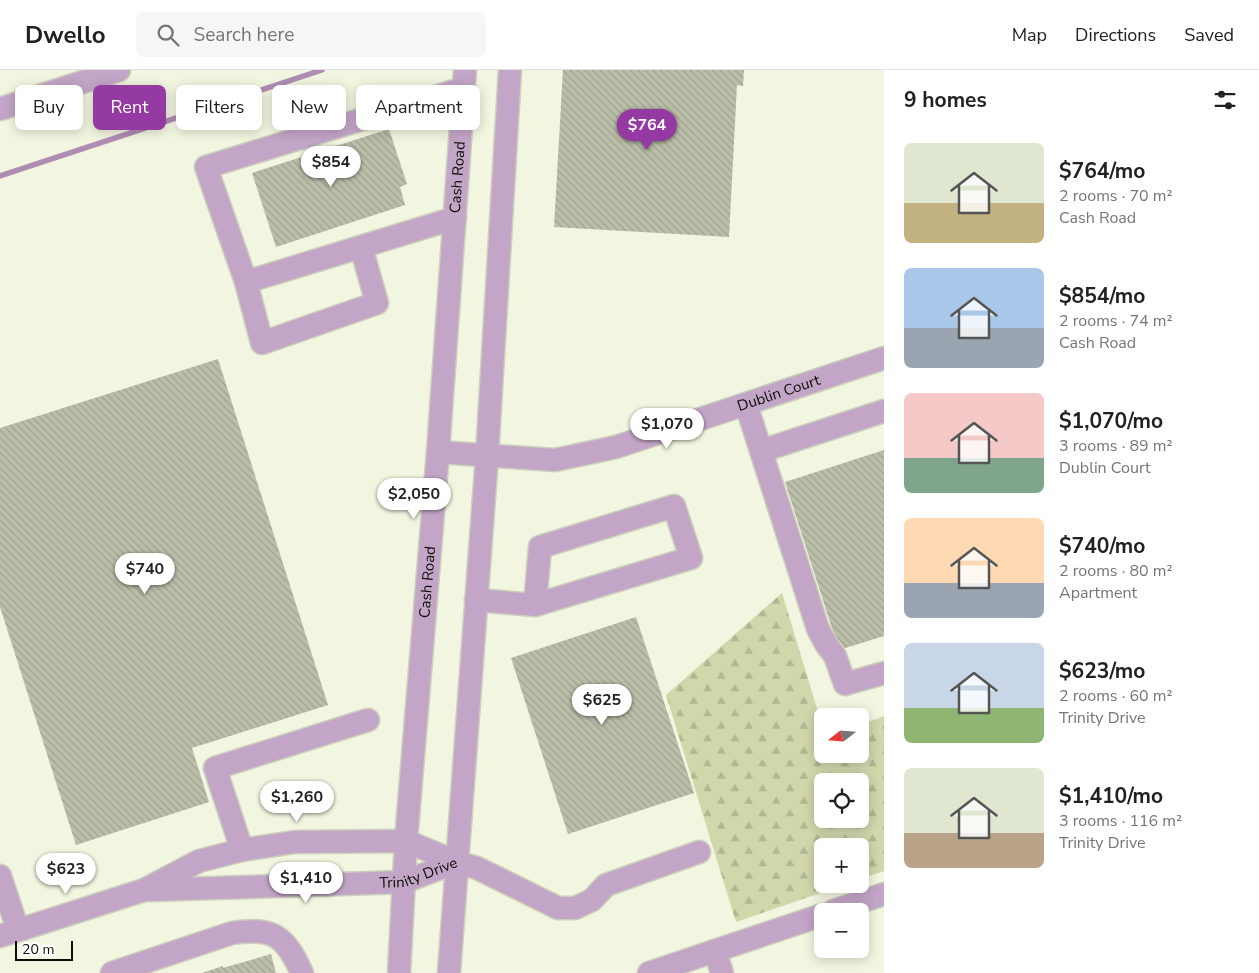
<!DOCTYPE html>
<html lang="en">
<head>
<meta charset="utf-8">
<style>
  body { margin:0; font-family:"Nunito Sans",sans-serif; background:#f6f6f6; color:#202124; height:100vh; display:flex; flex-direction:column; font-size:19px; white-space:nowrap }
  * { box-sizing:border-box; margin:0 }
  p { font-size:16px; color:#757577 }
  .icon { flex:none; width:28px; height:28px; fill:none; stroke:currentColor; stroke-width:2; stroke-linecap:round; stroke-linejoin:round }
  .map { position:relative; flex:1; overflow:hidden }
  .drawer { display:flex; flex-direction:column; background:#fff; width:375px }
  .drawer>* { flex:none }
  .banner { position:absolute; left:15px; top:15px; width:475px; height:45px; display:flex; gap:10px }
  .needle { width:32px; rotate:253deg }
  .controls { position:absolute; left:814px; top:638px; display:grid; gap:10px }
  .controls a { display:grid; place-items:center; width:55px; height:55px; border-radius:8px; background:#fff; box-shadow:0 2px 12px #0003; font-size:25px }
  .scale { position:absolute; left:15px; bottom:12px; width:58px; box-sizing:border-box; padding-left:5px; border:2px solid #0c0d06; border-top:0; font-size:14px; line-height:18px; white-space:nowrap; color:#0c0d06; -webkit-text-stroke:4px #fff; paint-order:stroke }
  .price { position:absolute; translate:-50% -42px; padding:0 11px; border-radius:18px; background:#fff; color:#222; font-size:16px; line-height:32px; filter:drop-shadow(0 1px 2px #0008) }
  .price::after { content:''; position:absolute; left:50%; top:30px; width:15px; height:11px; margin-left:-8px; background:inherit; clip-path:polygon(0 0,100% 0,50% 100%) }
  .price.on { background:#9539a3; color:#fff }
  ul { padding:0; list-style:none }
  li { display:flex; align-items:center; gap:15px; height:125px; padding:0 20px }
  li span { display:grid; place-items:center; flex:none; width:140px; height:100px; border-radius:8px; color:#555 }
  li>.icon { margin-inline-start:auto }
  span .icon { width:60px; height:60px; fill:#fffc; stroke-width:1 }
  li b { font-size:21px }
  h2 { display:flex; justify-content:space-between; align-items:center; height:60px; padding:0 20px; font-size:21px }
  .pill { padding:0 18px; border-radius:8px; background:#fff; box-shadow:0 2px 12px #0003; font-size:18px; line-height:45px }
  .pill.on { background:#9539a3; color:#fff }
  header { display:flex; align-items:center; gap:30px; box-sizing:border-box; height:70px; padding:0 25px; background:#fff; border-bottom:1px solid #e0e0e0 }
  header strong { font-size:24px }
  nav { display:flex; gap:28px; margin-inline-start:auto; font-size:18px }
  .search { width:350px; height:45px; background:#f6f6f6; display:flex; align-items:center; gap:12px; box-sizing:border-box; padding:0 18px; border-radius:8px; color:#757577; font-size:19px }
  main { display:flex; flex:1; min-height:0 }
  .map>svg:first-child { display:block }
</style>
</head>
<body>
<header>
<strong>Dwello</strong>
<div class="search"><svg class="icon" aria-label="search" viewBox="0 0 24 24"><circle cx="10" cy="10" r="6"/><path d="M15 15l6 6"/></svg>Search here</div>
<nav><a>Map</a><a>Directions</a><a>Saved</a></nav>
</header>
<main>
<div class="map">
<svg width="884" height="903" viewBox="0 0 884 903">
  <defs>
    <pattern id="forest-firs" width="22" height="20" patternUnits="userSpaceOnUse" patternTransform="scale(1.25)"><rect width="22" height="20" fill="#d2d6ab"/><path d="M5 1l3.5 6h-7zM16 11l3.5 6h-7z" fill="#b3b692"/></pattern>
    <pattern id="building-back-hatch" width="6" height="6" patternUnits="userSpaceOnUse" patternTransform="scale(1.25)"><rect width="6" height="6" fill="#bbbea9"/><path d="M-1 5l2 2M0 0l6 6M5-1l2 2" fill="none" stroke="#a0a290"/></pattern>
  </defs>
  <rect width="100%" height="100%" fill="#f2f5df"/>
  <path fill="url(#forest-firs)" fill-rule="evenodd" d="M782 523 822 655V684H860V655L884 646V801L860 809V776H822V814H847L736 852 666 625ZM822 711H860V749H822Z"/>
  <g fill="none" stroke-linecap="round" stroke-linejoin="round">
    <path stroke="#af8cb4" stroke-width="5.5" d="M0 106 322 0"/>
  </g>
  <path fill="url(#building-back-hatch)" d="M563 0H744L743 16 737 15 729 167 554 157Z
    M389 59 407 114 400 117 405 135 276 177 252 103Z
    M218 289 328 635 192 678 209 732 76 775 0 537V358Z
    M884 380V566L839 580 785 412Z
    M636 547 694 723 568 764 511 588Z
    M271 884 276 903H202L223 896V898Z"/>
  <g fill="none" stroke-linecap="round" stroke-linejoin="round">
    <g stroke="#cdd0bc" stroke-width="25">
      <g id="minor">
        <path d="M0 39 119 0"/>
        <path d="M361 177 377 233 262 273 246 212 206 97 464 18"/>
        <path d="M246 212 455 148"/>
        <path d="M746 334 818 559 826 574 835 586 845 614 884 603"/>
        <path d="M761 381 884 341"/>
        <path id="s1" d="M438 382 555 390 616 377 884 288"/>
        <path d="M476 530 535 535 691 488 674 436 540 477 535 535"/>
        <path d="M242 780 215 698 368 650"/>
        <path d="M0 806 18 860"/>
        <path id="s2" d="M150 820 404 812 456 792"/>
        <path d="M833 841 884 824"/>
        <path d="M0 866 144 820 199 791 242 780 294 772 406 771 456 792 477 798 558 838H575L592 830 606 815 699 782"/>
        <path d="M715 881 722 903"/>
        <path d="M112 903 232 863C274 857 285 866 302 903"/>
        <path id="s3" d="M399 903 406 771 438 382 465 0"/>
        <path d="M449 903 487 386 510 0"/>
        <path d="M649 903 822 845"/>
      </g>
    </g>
    <use href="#minor" stroke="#c3a5c7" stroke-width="22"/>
  </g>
  <g text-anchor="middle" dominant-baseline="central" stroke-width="4" stroke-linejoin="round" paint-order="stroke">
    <g font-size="15" fill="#0c0d06" stroke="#fff">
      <text stroke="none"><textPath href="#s3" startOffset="798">Cash Road</textPath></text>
      <text stroke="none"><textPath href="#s1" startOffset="351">Dublin Court</textPath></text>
      <text stroke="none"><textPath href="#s3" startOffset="392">Cash Road</textPath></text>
      <text stroke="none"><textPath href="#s2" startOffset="270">Trinity Drive</textPath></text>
    </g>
  </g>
</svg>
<div class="controls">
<a><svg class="needle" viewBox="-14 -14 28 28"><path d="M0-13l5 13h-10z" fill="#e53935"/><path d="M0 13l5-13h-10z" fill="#757577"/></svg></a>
<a><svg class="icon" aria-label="locate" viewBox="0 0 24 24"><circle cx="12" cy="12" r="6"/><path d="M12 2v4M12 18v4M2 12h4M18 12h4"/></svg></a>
<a>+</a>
<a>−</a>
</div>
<div class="scale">20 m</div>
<b class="price on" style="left:647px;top:81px">$764</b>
<b class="price" style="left:331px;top:118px">$854</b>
<b class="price" style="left:667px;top:380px">$1,070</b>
<b class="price" style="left:414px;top:450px">$2,050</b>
<b class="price" style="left:145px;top:525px">$740</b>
<b class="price" style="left:602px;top:656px">$625</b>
<b class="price" style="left:297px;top:753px">$1,260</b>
<b class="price" style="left:66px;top:825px">$623</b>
<b class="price" style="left:306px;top:834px">$1,410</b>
<div class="banner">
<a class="pill">Buy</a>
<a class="pill on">Rent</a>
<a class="pill">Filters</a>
<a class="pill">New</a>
<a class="pill">Apartment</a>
</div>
</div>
<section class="drawer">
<h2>9 homes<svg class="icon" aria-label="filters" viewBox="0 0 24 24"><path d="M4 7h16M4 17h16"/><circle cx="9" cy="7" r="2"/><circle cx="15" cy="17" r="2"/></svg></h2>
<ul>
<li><span style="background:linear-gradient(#dfe7d0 60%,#c2b280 0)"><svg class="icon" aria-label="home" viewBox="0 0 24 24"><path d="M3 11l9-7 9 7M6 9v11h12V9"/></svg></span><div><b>$764/mo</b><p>2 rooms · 70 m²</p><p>Cash Road</p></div></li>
<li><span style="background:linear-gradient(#a9c7e8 60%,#9aa5b1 0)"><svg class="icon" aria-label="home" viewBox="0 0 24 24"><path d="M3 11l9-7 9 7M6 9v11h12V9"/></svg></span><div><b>$854/mo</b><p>2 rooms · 74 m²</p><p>Cash Road</p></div></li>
<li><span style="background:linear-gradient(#f6c9c9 65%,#7fa58c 0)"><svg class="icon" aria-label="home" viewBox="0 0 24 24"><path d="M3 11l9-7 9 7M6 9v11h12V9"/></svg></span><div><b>$1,070/mo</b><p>3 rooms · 89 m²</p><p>Dublin Court</p></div></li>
<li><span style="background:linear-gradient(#ffd9b3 65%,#9aa5b1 0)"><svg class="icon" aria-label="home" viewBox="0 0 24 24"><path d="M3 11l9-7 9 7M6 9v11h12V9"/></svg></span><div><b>$740/mo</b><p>2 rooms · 80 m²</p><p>Apartment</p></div></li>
<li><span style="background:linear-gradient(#c9d6e8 65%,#8fb573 0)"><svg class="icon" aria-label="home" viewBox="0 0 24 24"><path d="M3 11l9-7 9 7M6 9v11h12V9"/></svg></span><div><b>$623/mo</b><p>2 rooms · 60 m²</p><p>Trinity Drive</p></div></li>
<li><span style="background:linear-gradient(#dfe7d0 65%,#b9a48a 0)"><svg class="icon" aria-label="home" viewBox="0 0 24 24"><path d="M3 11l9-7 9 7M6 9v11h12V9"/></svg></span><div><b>$1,410/mo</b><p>3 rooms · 116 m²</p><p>Trinity Drive</p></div></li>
</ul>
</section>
</main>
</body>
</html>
